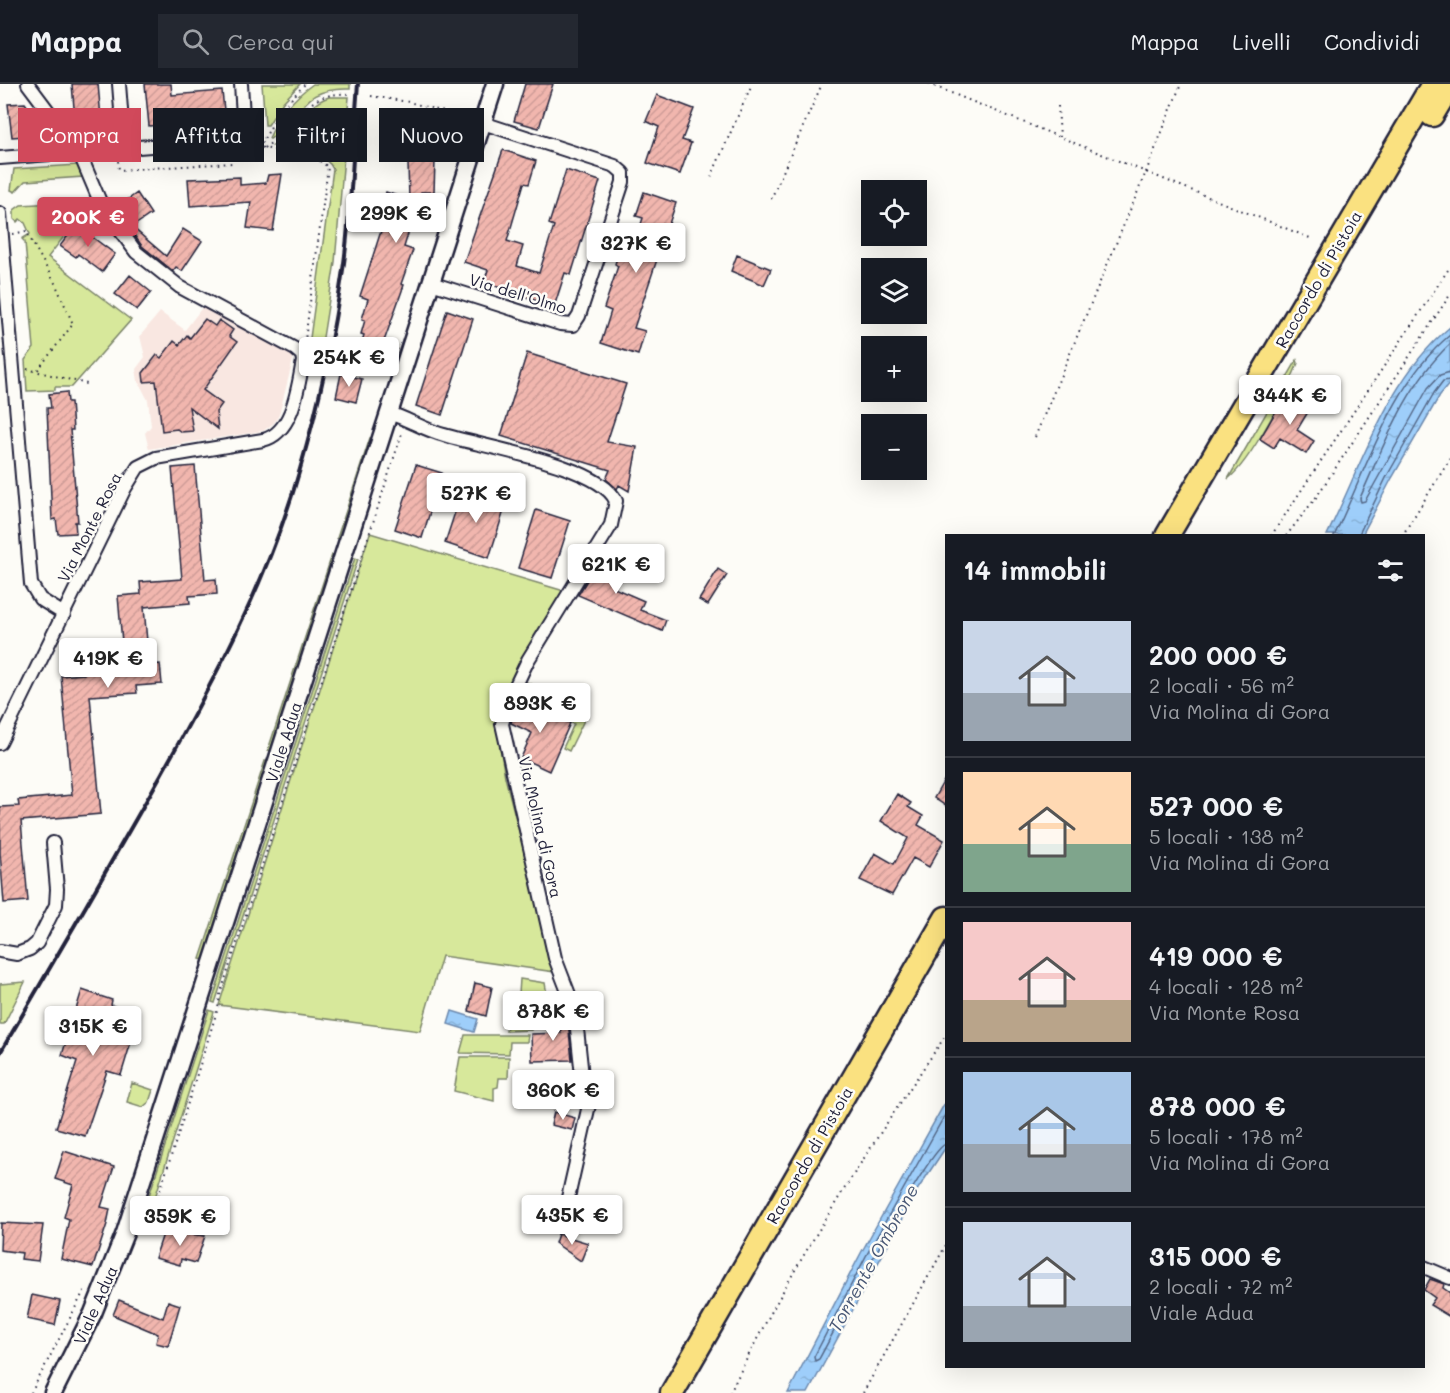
<!DOCTYPE html>
<html lang="it">
<head>
<meta charset="utf-8">
<style>
  body { margin:0; font-family:Mali,sans-serif; background:#242831; color:#f1f3f6; height:100vh; display:flex; flex-direction:column; font-size:22px; white-space:nowrap }
  * { box-sizing:border-box; margin:0 }
  p { font-size:20px; color:#9ea1a6 }
  .icon { flex:none; width:33px; height:33px; fill:none; stroke:currentColor; stroke-width:2; stroke-linecap:round; stroke-linejoin:round }
  .map { position:relative; flex:1; overflow:hidden }
  .side { position:absolute; left:945px; top:450px; width:480px; height:834px; display:flex; flex-direction:column; background:#171b24; border-radius:0px; box-shadow:0 6px 24px #0002 }
  .side>* { flex:none }
  .top-card { position:absolute; left:18px; top:24px; width:570px; height:54px; display:flex; gap:12px }
  .tools { position:absolute; left:861px; top:96px; display:grid; gap:12px }
  .tools a { display:grid; place-items:center; width:66px; height:66px; border-radius:0px; background:#171b24; box-shadow:0 6px 24px #0002; font-size:30px }
  .price { position:absolute; translate:-50% -51px; padding:0 14px; border-radius:6px; background:#fff; color:#222; font-size:20px; line-height:39px; filter:drop-shadow(0 2px 3px #0008) }
  .price::after { content:''; position:absolute; left:50%; top:36px; width:18px; height:14px; margin-left:-9px; background:inherit; clip-path:polygon(0 0,100% 0,50% 100%) }
  .price.selected { background:#d1495b; color:#fff }
  ul { padding:0; list-style:none }
  li { display:flex; align-items:center; gap:18px; height:150px; padding:0 18px }
  li+li { border-top:2px solid #363941 }
  li span { display:grid; place-items:center; flex:none; width:168px; height:120px; border-radius:0px; color:#555 }
  li>.icon { margin-inline-start:auto }
  span .icon { width:72px; height:72px; fill:#fffc; stroke-width:1 }
  li b { font-size:26px }
  h2 { display:flex; justify-content:space-between; align-items:center; height:72px; padding:0 18px; font-size:26px }
  .tag { padding:0 21px; border-radius:0px; background:#171b24; box-shadow:0 6px 24px #0002; font-size:21px; line-height:54px }
  .tag.selected { background:#d1495b; color:#fff }
  header { display:flex; align-items:center; gap:36px; box-sizing:border-box; height:84px; padding:0 30px; background:#171b24; border-bottom:2px solid #363941 }
  header strong { font-size:28px }
  nav { display:flex; gap:33px; margin-inline-start:auto; font-size:21px }
  .search { width:420px; height:54px; background:#242831; display:flex; align-items:center; gap:15px; box-sizing:border-box; padding:0 21px; border-radius:0px; color:#9ea1a6; font-size:22px }
  .map>svg:first-child { display:block }
</style>
</head>
<body>
<header>
<strong>Mappa</strong>
<div class="search"><svg class="icon" aria-label="search" viewBox="0 0 24 24"><circle cx="10" cy="10" r="6"/><path d="M15 15l6 6"/></svg>Cerca qui</div>
<nav><a>Mappa</a><a>Livelli</a><a>Condividi</a></nav>
</header>
<div class="map">
<svg width="1450" height="1309" viewBox="0 0 1450 1309">
  <defs>
    <pattern id="water-ripples" width="26" height="14" patternUnits="userSpaceOnUse" patternTransform="scale(1.5)"><rect width="26" height="14" fill="#9ecefa"/><path d="M2 4q2-2 4 0t4 0M15 11q2-2 4 0t4 0" fill="none" stroke="#88b1d7"/></pattern>
    <pattern id="building-hatch" width="6" height="6" patternUnits="userSpaceOnUse" patternTransform="scale(1.5)"><rect width="6" height="6" fill="#f1b6ae"/><path d="M-1 1l2-2M0 6l6-6M5 7l2-2" fill="none" stroke="#ce9c97"/></pattern>
  </defs>
  <rect width="100%" height="100%" fill="#fdfcf7"/>
  <filter id="ink" filterUnits="userSpaceOnUse"><feTurbulence type="fractalNoise" baseFrequency=".0167" numOctaves="2"/><feDisplacementMap in="SourceGraphic" scale="12" xChannelSelector="R" yChannelSelector="G"/><feConvolveMatrix kernelMatrix="1 2 1 2 8 2 1 2 1" color-interpolation-filters="sRGB"/></filter>
  <g filter="url(#ink)">
    <path fill="#f9e7e1" d="M204 221 294 272 279 331 274 339 263 347 149 365 145 349 151 342 148 316 138 297 136 285 145 273 140 252 160 228 185 246Z"/>
    <path fill="#d7e89b" stroke="#7c856b" stroke-width="1.5" d="M262 0H300L283 18 268 41H265Z
      M313 0H350V5C295 3 307 35 270 55L269 54C279 32 293 14 313 0Z
      M329 13H349L335 178 320 272 308 269 333 85C326 67 290 66 273 62 297 50 303 21 329 13Z
      M78 81 83 93 25 97 15 108 11 106 14 85Z
      M88 117 91 118 48 173 131 236 72 303H55V306L27 307 25 276 34 264 25 158 22 155 30 150 25 139 20 135 17 138 14 135V126L21 121Z
      M1297 276 1298 279C1287 307 1251 377 1228 395Z
      M370 354 374 355 341 455 337 454Z
      M370 449 564 507 531 559 495 633 505 693 555 888 442 872 420 947 219 921Z
      M332 471 336 472 272 667 268 666Z
      M355 474 358 475 215 919 212 918Z
      M524 597 539 604 532 620 517 613Z
      M548 608 563 615 556 631 540 624Z
      M573 620 588 628 569 667 563 664 574 640 566 636Z
      M265 677 269 678 204 876 200 875Z
      M520 895 545 899 552 941 531 942V946L506 947 510 925 506 924 507 909 519 910Z
      M25 898 4 940H0V900Z
      M209 926 214 928 153 1120 145 1124Z
      M465 951H528L527 958H510L509 970 460 969Z
      M460 973H509L508 994H499L498 1003 494 1004V1017L454 1007Z
      M132 999 153 1006 149 1018 143 1023 127 1018Z"/>
    <path fill="url(#water-ripples)" stroke="#6c89ae" stroke-width="1.5" d="M1450 243V299L1440 311 1392 394 1362 451H1327C1362 381 1387 295 1450 243Z
      M452 927 478 935 474 948 448 940Z
      M946 1017V1063L918 1105 808 1309H788L861 1169Z"/>
    <g fill="none" stroke-linecap="round" stroke-linejoin="round">
      <path stroke="#546787" stroke-width="1.5" d="M1450 260C1406 301 1384 361 1360 414L1361 418 1365 417 1428 304 1440 291 1450 288
        M1334 452C1367 385 1391 300 1450 251
        M1358 452 1387 392 1434 309 1443 297 1450 296
        M946 1029 866 1172 814 1273 815 1277 819 1275C834 1248 929 1062 946 1060"/>
    </g>
    <path fill="url(#building-hatch)" stroke="#22223b" stroke-width="1.5" d="M72 0H98L102 45 76 47Z
      M145 0H171L172 11 222 7 225 36 149 42Z
      M525 0H553L539 44 514 37Z
      M657 11 694 25 682 56 691 59 680 90 647 79 659 43 646 37Z
      M25 19 43 44 39 51 12 53 8 20Z
      M427 44 434 49 436 45 450 56 435 77 434 108H421L404 163 413 166 401 200 404 201 377 277 358 271 364 251 361 250 365 236 362 235 368 215 360 212 381 147 374 145 386 108 409 116 408 79 411 66Z
      M503 66 536 77 529 100 524 99 507 157 523 162 517 182 539 189 554 142 549 140 566 86 600 97 571 191 565 189 554 223 484 198 488 186 464 178Z
      M282 90 273 147 247 144 251 118 190 122 188 95 240 93V101L266 99 268 91Z
      M644 108 676 119 634 244 645 247 638 271 601 259 611 227 604 224 618 182 615 180 623 155 635 159 643 134 636 132Z
      M137 109 151 130 132 143 166 172 183 145 202 157 182 187 176 183 173 187 142 162 115 125Z
      M76 141 115 170 102 188 78 170 76 173 60 162Z
      M737 171 771 185 764 201 731 187Z
      M130 191 151 208 137 226 115 210Z
      M447 226 473 235 442 331 416 322Z
      M205 235 215 242 219 236 233 246 229 252 237 258 203 306 222 320 216 328 218 345 189 323 193 347 181 348 177 345 162 347 156 297 144 298 143 289 157 271 161 274 174 257 179 261 187 251 190 254Z
      M527 269 626 300 607 358 637 363 629 407 619 401 617 405 606 395 610 386 501 352Z
      M341 290 362 295 356 318 336 313Z
      M67 308 68 318H71L73 346H70L78 438H75L76 449 58 450 56 435 52 436 47 324H51L49 310Z
      M1301 310 1314 318 1297 346 1314 357 1306 370 1280 354 1274 364 1260 355 1279 322 1290 329Z
      M416 381 442 389 422 454 395 445Z
      M195 382 205 496 216 495 217 510 189 512 190 519 144 523 149 581 160 580 162 600 136 602 137 609 90 612 101 730 21 737 28 817 4 819 0 769V723L19 722 18 716 72 711 61 592 84 590V585L124 582 118 512 141 510 140 498 182 495 172 384Z
      M462 407 506 420 489 474 445 459Z
      M536 426 570 437 552 494 518 484Z
      M600 475 623 487 614 504 644 517 640 526 666 536 662 547 578 511Z
      M718 485 727 491 708 521 699 516Z
      M518 615 570 639 549 687 521 674 532 649 511 639Z
      M946 693V722L934 714Z
      M897 710 911 719 908 723 923 732 918 741 944 756 929 783 913 774 892 811 860 796 875 769 894 780 908 754 881 737Z
      M475 899 492 903 486 932 469 927Z
      M82 906 112 916 111 921 127 927 125 932 132 934 129 943 135 945 121 991 107 987 85 1052 56 1044 77 977 62 971Z
      M559 919 565 922 567 928 572 976 532 977 531 950 561 949Z
      M554 1028 575 1034 572 1046 551 1041Z
      M64 1067 114 1083 101 1123 110 1125 107 1140 93 1183 61 1175 69 1135 64 1133 73 1101 55 1095Z
      M1 1139 43 1141 38 1177 21 1175 22 1169 0 1166Z
      M164 1147 205 1152 196 1179 181 1175 180 1181 155 1174Z
      M558 1150 588 1159 581 1177 555 1159Z
      M1430 1195 1444 1200 1443 1204 1450 1209V1233L1430 1221 1435 1214 1424 1206Z
      M32 1211 60 1217 55 1241 27 1235Z
      M119 1216 163 1234 168 1217 180 1221 168 1262 156 1259 158 1250 113 1231Z"/>
    <g fill="none" stroke-linecap="round" stroke-linejoin="round">
      <g stroke="#22223b" stroke-width="16">
        <path id="street" d="M119 0 124 64
          M0 74 239 55 244 48 241 0
          M0 129 31 500 40 515 64 530
          M431 199 560 240 573 241 579 232 623 98V89L615 82 483 39
          M389 329C408 335 425 346 444 351 482 363 600 381 616 417L611 441 528 576 508 618 502 640 555 874 575 926 582 992 591 1012 565 1127
          M0 659 125 404 138 383 156 374 263 356C293 349 298 303 303 277L302 271 295 265 180 203 136 168 101 120 79 68 28 0
          M0 867 17 870 30 865 37 859 56 821 57 805 53 759
          M1424 1183 1450 1194"/>
      </g>
      <g stroke="#22223b" stroke-width="21">
        <path id="secondary" d="M53 1309 93 1229 125 1149 495 0"/>
      </g>
      <g stroke="#22223b" stroke-width="27">
        <path id="highway" d="M1432 31 1450 1
          M1167 452 1433 0
          M672 1309 946 834"/>
      </g>
      <path stroke="#22223b" stroke-width="2" stroke-dasharray="1.5 4.5" stroke-linecap="butt" d="M929 0 1146 88 1181 0
        M371 12 409 18 469 35
        M1058 22 1060 53
        M250 61 317 75 328 83 305 256
        M264 64C299 41 303 7 349 10
        M246 65 259 64 279 28 305 0
        M118 77 119 86 232 79 235 67
        M711 93 752 0
        M771 115 822 0
        M13 150 26 147 56 201 73 240 37 287
        M27 285 91 301
        M1035 353 1146 88 1310 154
        M1271 452 1450 183
        M1286 452 1315 415 1450 211
        M1402 452 1450 375
        M148 1125 156 1120 218 924 220 911 402 349
        M31 1309 85 1205
        M730 1309C790 1183 868 1066 946 951
        M863 1309 946 1161"/>
      <use href="#street" stroke="#fdfcf7" stroke-width="12"/>
      <use href="#secondary" stroke="#fdfcf7" stroke-width="16"/>
      <use href="#highway" stroke="#fae180" stroke-width="22"/>
      <path stroke="#22223b" stroke-width="4" d="M0 969C52 881 103 793 153 705 211 602 268 498 300 385 320 317 334 248 344 179 352 120 353 59 358 0"/>
    </g>
  </g>
  <g text-anchor="middle" dominant-baseline="central" stroke-width="5" stroke-linejoin="round" paint-order="stroke">
    <g font-size="16" fill="#22223b" stroke="#fdfcf7">
      <text transform="translate(1318 195) rotate(-60)">Raccordo di Pistoia</text>
      <text transform="translate(518 209) rotate(17)">Via dell'Olmo</text>
      <text transform="translate(89 443) rotate(-63)">Via Monte Rosa</text>
      <text transform="translate(283 658) rotate(-72)">Viale Adua</text>
      <text transform="translate(541 743) rotate(77)">Via Molina di Gora</text>
      <text transform="translate(809 1071) rotate(-60)">Raccordo di Pistoia</text>
      <text transform="translate(95 1221) rotate(-66)">Viale Adua</text>
    </g>
    <g font-size="18" font-style="italic" fill="#475674" stroke="#fdfcf7">
      <text transform="translate(873 1174) rotate(-61)">Torrente Ombrone</text>
    </g>
  </g>
</svg>
<div class="tools">
<a><svg class="icon" aria-label="locate" viewBox="0 0 24 24"><circle cx="12" cy="12" r="6"/><path d="M12 2v4M12 18v4M2 12h4M18 12h4"/></svg></a>
<a><svg class="icon" aria-label="layers" viewBox="0 0 24 24"><path d="M12 4l9 5-9 5-9-5zM3 14l9 5 9-5"/></svg></a>
<a>+</a>
<a>−</a>
</div>
<b class="price" style="left:396px;top:160px">299K €</b>
<b class="price selected" style="left:88px;top:164px">200K €</b>
<b class="price" style="left:636px;top:190px">327K €</b>
<b class="price" style="left:349px;top:304px">254K €</b>
<b class="price" style="left:1290px;top:342px">344K €</b>
<b class="price" style="left:476px;top:440px">527K €</b>
<b class="price" style="left:616px;top:511px">621K €</b>
<b class="price" style="left:108px;top:605px">419K €</b>
<b class="price" style="left:540px;top:650px">893K €</b>
<b class="price" style="left:553px;top:958px">878K €</b>
<b class="price" style="left:93px;top:973px">315K €</b>
<b class="price" style="left:563px;top:1037px">360K €</b>
<b class="price" style="left:572px;top:1162px">435K €</b>
<b class="price" style="left:180px;top:1163px">359K €</b>
<div class="top-card">
<a class="tag selected">Compra</a>
<a class="tag">Affitta</a>
<a class="tag">Filtri</a>
<a class="tag">Nuovo</a>
</div>
<section class="side">
<h2>14 immobili<svg class="icon" aria-label="filters" viewBox="0 0 24 24"><path d="M4 7h16M4 17h16"/><circle cx="9" cy="7" r="2"/><circle cx="15" cy="17" r="2"/></svg></h2>
<ul>
<li><span style="background:linear-gradient(#c9d6e8 60%,#9aa5b1 0)"><svg class="icon" aria-label="home" viewBox="0 0 24 24"><path d="M3 11l9-7 9 7M6 9v11h12V9"/></svg></span><div><b>200 000 €</b><p>2 locali · 56 m²</p><p>Via Molina di Gora</p></div></li>
<li><span style="background:linear-gradient(#ffd9b3 60%,#7fa58c 0)"><svg class="icon" aria-label="home" viewBox="0 0 24 24"><path d="M3 11l9-7 9 7M6 9v11h12V9"/></svg></span><div><b>527 000 €</b><p>5 locali · 138 m²</p><p>Via Molina di Gora</p></div></li>
<li><span style="background:linear-gradient(#f6c9c9 65%,#b9a48a 0)"><svg class="icon" aria-label="home" viewBox="0 0 24 24"><path d="M3 11l9-7 9 7M6 9v11h12V9"/></svg></span><div><b>419 000 €</b><p>4 locali · 128 m²</p><p>Via Monte Rosa</p></div></li>
<li><span style="background:linear-gradient(#a9c7e8 60%,#9aa5b1 0)"><svg class="icon" aria-label="home" viewBox="0 0 24 24"><path d="M3 11l9-7 9 7M6 9v11h12V9"/></svg></span><div><b>878 000 €</b><p>5 locali · 178 m²</p><p>Via Molina di Gora</p></div></li>
<li><span style="background:linear-gradient(#c9d6e8 70%,#9aa5b1 0)"><svg class="icon" aria-label="home" viewBox="0 0 24 24"><path d="M3 11l9-7 9 7M6 9v11h12V9"/></svg></span><div><b>315 000 €</b><p>2 locali · 72 m²</p><p>Viale Adua</p></div></li>
</ul>
</section>
</div>
</body>
</html>
